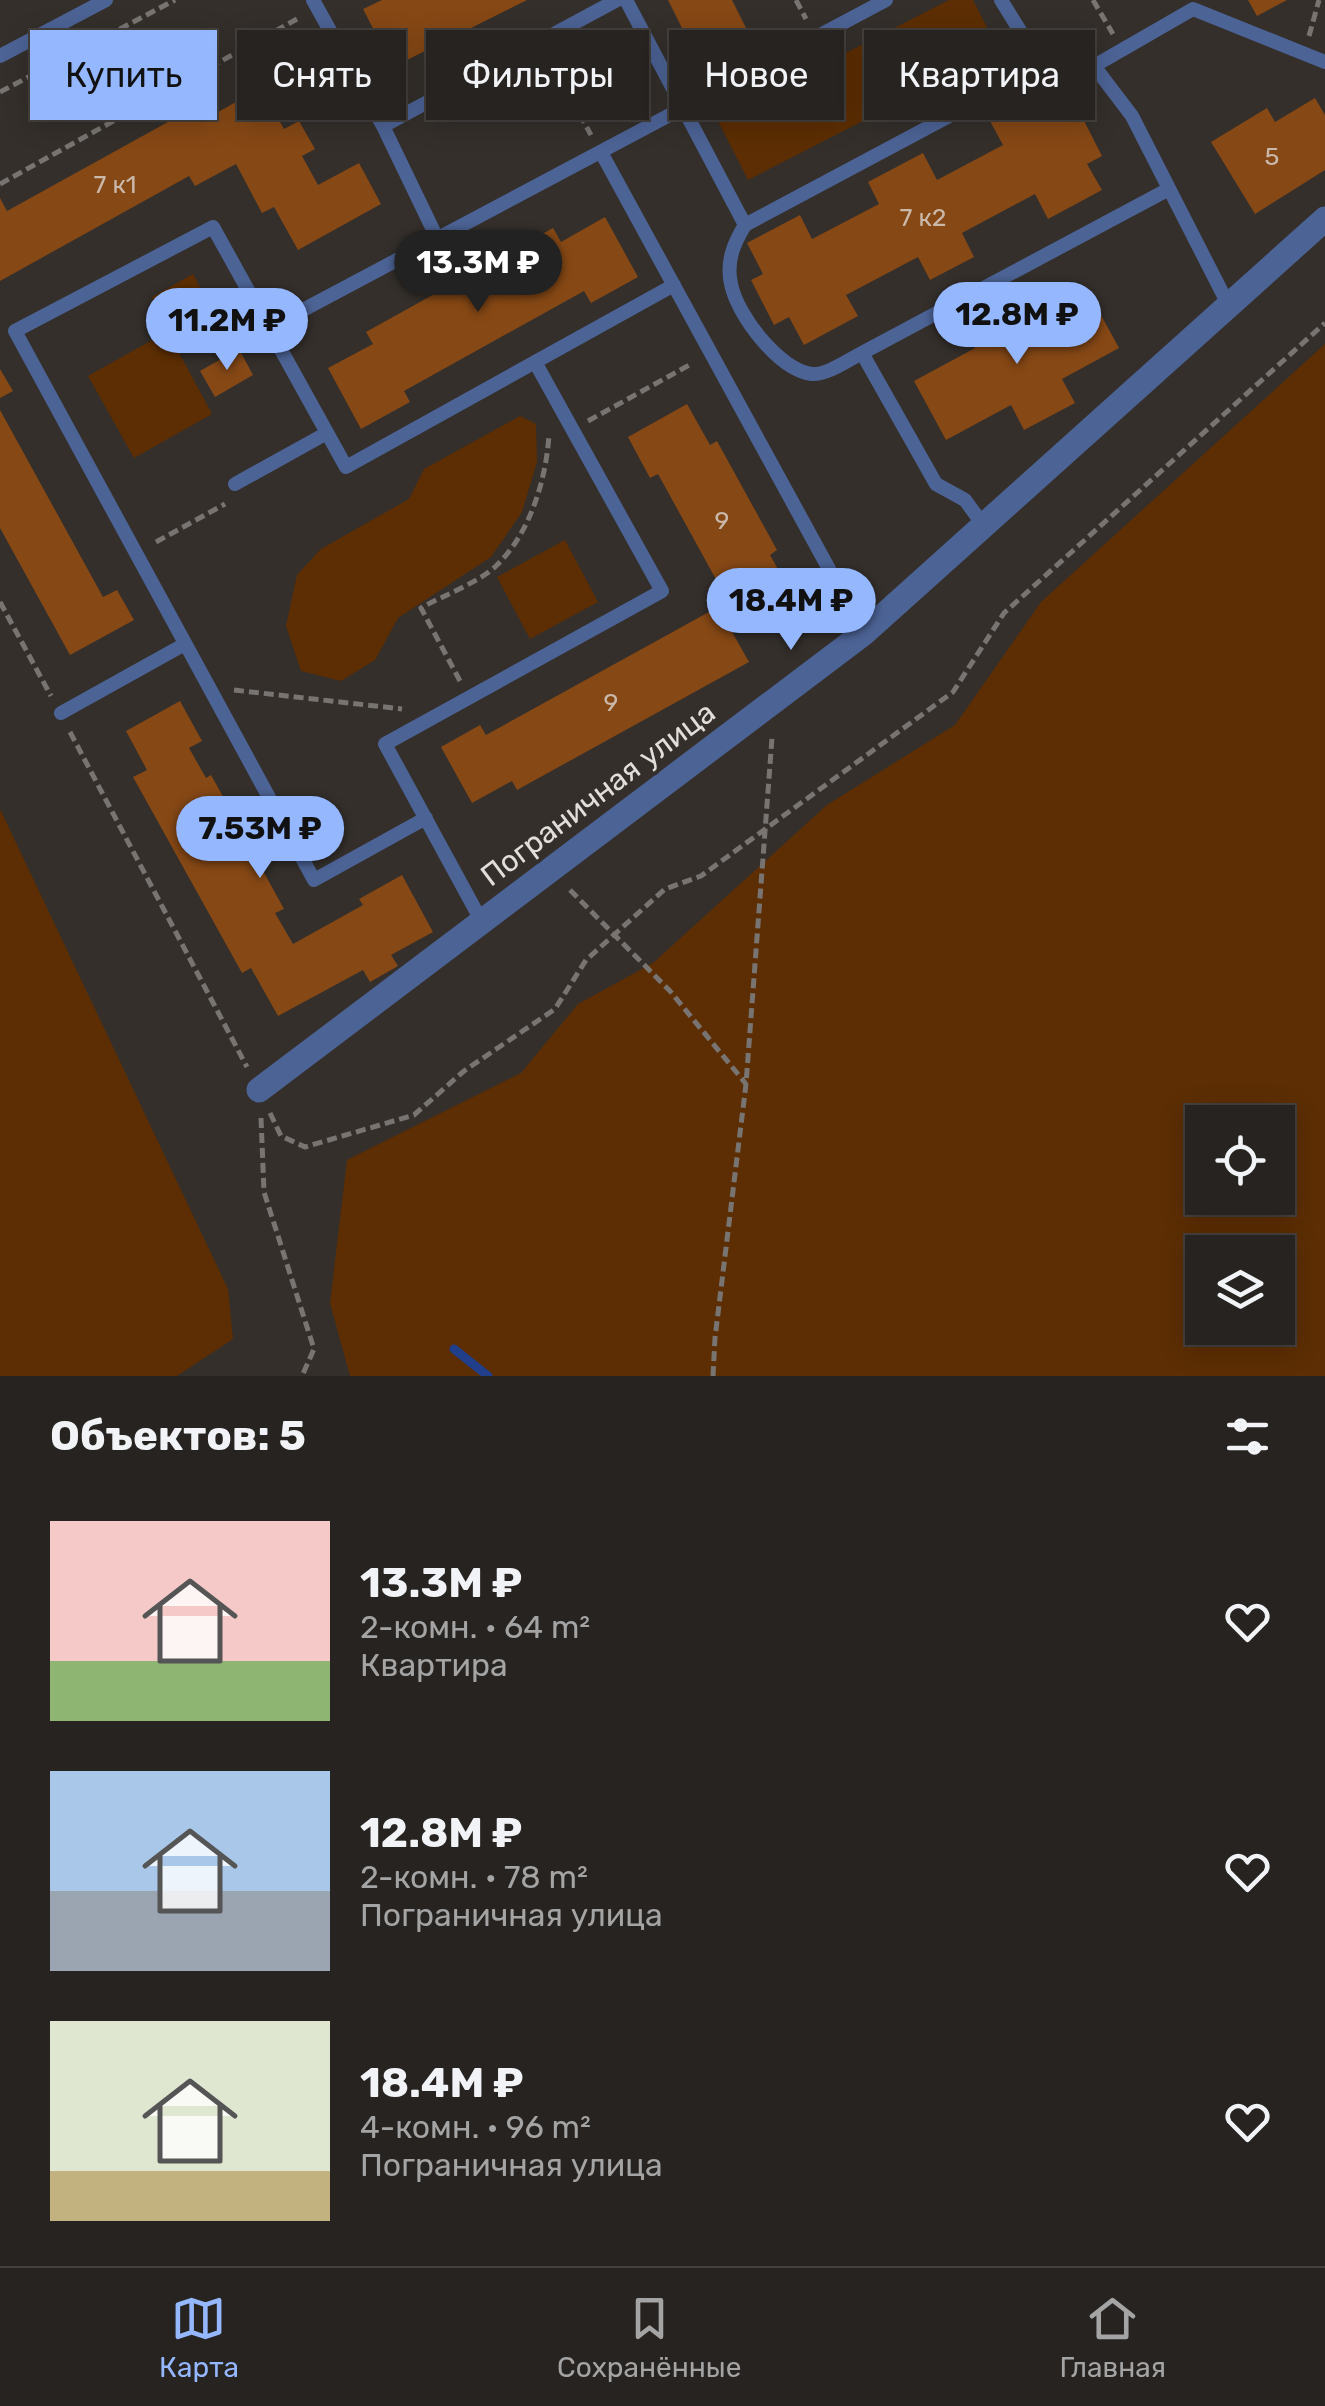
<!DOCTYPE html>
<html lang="ru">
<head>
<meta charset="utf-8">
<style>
  body { margin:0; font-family:Rubik,sans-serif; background:#2f2b29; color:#f1f3f6; height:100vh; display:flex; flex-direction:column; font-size:38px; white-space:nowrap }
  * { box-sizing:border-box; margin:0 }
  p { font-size:32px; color:#a4a4a5 }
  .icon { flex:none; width:55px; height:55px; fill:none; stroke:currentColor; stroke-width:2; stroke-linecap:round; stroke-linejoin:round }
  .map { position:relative; height:1376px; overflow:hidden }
  .details { display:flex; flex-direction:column; background:#272320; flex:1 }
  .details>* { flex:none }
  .top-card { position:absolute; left:30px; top:30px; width:1265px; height:90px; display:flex; gap:20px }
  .tools { position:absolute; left:1185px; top:1105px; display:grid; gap:20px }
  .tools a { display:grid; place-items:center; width:110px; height:110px; border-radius:0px; background:#272320; box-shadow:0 5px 25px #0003,0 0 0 2px #43403e; font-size:50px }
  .price { position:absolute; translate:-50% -85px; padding:0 22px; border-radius:35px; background:#95b7fd; color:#111; font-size:32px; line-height:65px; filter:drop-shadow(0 2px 5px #0008) }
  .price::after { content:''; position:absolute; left:50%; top:60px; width:30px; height:22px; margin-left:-15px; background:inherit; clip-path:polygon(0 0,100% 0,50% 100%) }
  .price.active { background:#222; color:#fff }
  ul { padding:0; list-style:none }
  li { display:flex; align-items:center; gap:30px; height:250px; padding:0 50px }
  li span { display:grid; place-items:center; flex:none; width:280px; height:200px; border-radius:0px; color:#555 }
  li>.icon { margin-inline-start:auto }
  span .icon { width:120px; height:120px; fill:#fffc; stroke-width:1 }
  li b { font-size:42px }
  h2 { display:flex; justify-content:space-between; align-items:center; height:120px; padding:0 50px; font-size:42px }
  .pill { padding:0 35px; border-radius:0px; background:#272320; box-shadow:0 5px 25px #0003,0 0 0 2px #43403e; font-size:35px; line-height:90px }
  .pill.active { background:#95b7fd; color:#111 }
  .dock { display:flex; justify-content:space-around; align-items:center; height:140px; border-top:2px solid #43403e; background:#272320; font-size:28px; color:#a4a4a5 }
  .dock a { display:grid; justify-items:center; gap:5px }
  .dock .active { color:#95b7fd }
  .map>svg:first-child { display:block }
</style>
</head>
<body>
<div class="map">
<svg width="1325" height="1376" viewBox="0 0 1325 1376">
  <rect width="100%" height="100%" fill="#342f2b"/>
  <path fill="#5d2e03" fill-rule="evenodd" d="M949 0H973L999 51 748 180 717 119Z
    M193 274 220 324 177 349 212 414 134 458 88 376 170 330 152 297Z
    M1325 344V1376H350L330 1303 347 1160 521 1073 578 1004 653 963 827 805 955 725 1041 602ZM1202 1122H1278V1198H1202ZM1202 1252H1278V1328H1202Z
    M520 416 536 424 537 462 522 512 491 557 398 618 375 660 341 681 301 671 286 626 297 575 321 549 409 499 424 469Z
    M565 540 598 602 530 639 497 577Z
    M0 809 228 1289 233 1339 177 1376H0Z"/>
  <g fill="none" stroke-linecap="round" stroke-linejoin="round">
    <path stroke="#203e89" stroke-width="9" d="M454 1349 488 1376"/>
  </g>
  <path fill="#864815" d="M382 0H527L393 67 363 9Z
    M668 0H732L751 38 700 64Z
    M1248 0H1287L1257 16Z
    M261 88 284 129 299 121 315 149 302 156 318 185 359 163 381 204 298 250 274 207 262 213 236 164 195 186 189 176 0 281V198L7 211 195 107 202 121Z
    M1048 90 1064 121 1080 113 1102 156 1087 164 1102 190 1048 219 1035 194 962 233 974 257 930 280 918 257 846 295 858 316 804 345 789 317 774 325 751 280 763 274 747 243 800 215 812 239 879 204 868 182 923 153 937 180 1003 145 990 121Z
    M1315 98 1325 115V170L1255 214 1211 142 1267 108 1275 122Z
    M605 217 638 277 591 303 584 291 404 391 410 402 361 429 328 368 373 344 366 332 553 228 561 242Z
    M1089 293 1119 348 1062 379 1075 403 1024 430 1011 405 946 440 914 381 975 348 966 331 1012 306 1023 328Z
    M239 349 253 375 215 397 200 371Z
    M0 369 13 391 0 398Z
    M687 404 710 445 717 441 777 550 770 555 789 589 727 623 749 662 517 790 512 781 472 803 441 747 480 725 486 735 718 607 708 589 718 583 658 474 650 478 628 437Z
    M0 410 103 597 117 590 134 620 70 655 0 528Z
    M180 701 202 741 189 748 206 778 211 775 240 827 232 832 249 863 256 858 284 909 275 913 293 944 363 905 359 899 402 875 433 932 391 955 398 966 370 982 363 970 278 1016 251 968 242 973 133 777 147 770 126 731Z"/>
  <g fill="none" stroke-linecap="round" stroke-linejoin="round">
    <path stroke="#787471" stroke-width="5" stroke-dasharray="10 5" stroke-linecap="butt" d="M796 0 806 19
      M1093 0 1113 34
      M1309 36 1319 0
      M551 61 591 135
      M0 92 175 0
      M0 184 297 19
      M588 421 693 363
      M156 542 225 504
      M0 602 51 696
      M460 681 421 608C442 596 480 582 497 565 530 533 546 480 549 435
      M234 690 402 709
      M70 732 247 1067
      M570 890 670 991 746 1084
      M270 1113 281 1136 305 1147 414 1115 464 1071 555 1009 586 960 665 889 701 876 953 692 1004 613 1325 323
      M261 1118 264 1192 314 1349 302 1376
      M713 1376 715 1338 746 1084 772 738"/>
    <path stroke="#4c6395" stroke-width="14" d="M313 0 383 126 437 238
      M626 0 745 225C734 243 726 261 731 284 737 315 779 370 812 374 827 375 848 360 862 353L936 484 965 500 984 526
      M1001 0 1022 34 1058 58
      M0 56 106 0
      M1094 66 1193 9 1325 62
      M383 126 617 0
      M602 154 864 633
      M745 225 1058 58 1094 66 1132 116 1229 306
      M269 328 886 0
      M862 353 1169 189
      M235 484 327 433
      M61 713 185 644
      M426 818 314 880 15 331 213 227 346 467 674 285
      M482 922 385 744 662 591 535 362"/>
    <path stroke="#4c6395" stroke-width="25" d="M259 1090 864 633 1325 219"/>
  </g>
  <g text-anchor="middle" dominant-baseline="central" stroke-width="8" stroke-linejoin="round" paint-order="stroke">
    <g font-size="25" fill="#cab8aa">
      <text x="1272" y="156">5</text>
      <text x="115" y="184">7 к1</text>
      <text x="923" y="217">7 к2</text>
      <text x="722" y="520">9</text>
      <text x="611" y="702">9</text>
    </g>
    <g font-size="30" fill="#e1dedc" stroke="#342f2b">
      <text transform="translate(598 794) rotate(-37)">Пограничная улица</text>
    </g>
  </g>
</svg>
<div class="tools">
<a><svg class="icon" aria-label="locate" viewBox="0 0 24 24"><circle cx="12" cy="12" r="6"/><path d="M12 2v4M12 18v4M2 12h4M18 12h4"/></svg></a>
<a><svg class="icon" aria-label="layers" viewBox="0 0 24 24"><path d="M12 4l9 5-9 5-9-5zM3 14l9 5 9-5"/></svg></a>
</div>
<b class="price active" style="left:478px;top:315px">13.3M ₽</b>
<b class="price" style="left:1017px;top:367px">12.8M ₽</b>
<b class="price" style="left:227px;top:373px">11.2M ₽</b>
<b class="price" style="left:791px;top:653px">18.4M ₽</b>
<b class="price" style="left:260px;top:881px">7.53M ₽</b>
<div class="top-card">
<a class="pill active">Купить</a>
<a class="pill">Снять</a>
<a class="pill">Фильтры</a>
<a class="pill">Новое</a>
<a class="pill">Квартира</a>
</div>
</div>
<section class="details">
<h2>Объектов: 5<svg class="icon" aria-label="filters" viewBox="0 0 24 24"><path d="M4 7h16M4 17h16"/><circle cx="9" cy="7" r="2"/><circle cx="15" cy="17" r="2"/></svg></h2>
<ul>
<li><span style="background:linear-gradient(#f6c9c9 70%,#8fb573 0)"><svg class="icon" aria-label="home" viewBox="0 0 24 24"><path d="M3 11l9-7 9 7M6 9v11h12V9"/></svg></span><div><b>13.3M ₽</b><p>2-комн. · 64 m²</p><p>Квартира</p></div><svg class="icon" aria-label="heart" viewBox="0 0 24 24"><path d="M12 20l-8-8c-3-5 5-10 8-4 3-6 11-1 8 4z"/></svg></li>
<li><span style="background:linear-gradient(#a9c7e8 60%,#9aa5b1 0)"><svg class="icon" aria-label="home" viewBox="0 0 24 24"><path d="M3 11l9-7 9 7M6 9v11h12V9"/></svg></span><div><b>12.8M ₽</b><p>2-комн. · 78 m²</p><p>Пограничная улица</p></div><svg class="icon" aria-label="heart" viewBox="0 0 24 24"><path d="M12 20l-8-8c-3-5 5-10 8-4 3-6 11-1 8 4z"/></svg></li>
<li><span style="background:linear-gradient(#dfe7d0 75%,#c2b280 0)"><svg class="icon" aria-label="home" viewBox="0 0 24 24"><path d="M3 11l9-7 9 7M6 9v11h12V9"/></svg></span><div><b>18.4M ₽</b><p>4-комн. · 96 m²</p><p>Пограничная улица</p></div><svg class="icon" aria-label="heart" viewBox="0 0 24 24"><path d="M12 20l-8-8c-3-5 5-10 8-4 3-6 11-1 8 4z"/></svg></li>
</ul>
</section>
<nav class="dock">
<a class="active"><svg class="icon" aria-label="map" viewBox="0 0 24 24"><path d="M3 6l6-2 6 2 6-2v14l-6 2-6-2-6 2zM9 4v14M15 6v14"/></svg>Карта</a>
<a><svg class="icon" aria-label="saved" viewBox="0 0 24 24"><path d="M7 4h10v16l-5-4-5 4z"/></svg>Сохранённые</a>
<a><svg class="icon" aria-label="home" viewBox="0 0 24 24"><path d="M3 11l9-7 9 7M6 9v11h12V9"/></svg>Главная</a>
</nav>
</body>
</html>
